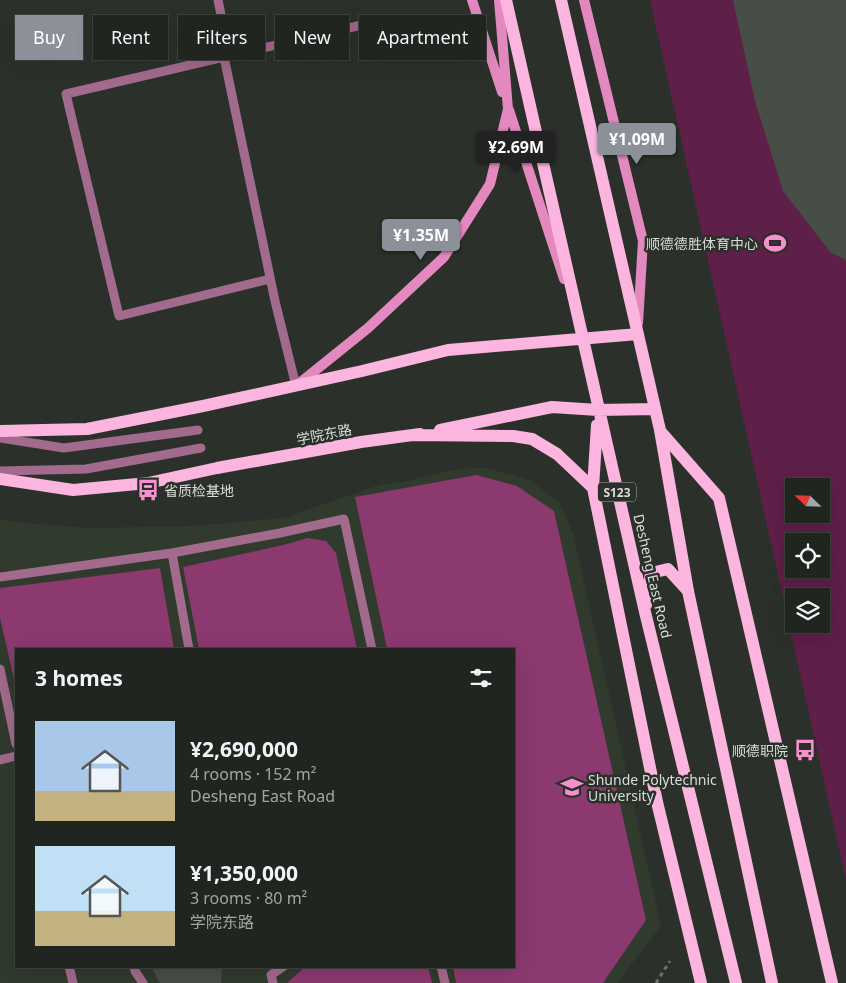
<!DOCTYPE html>
<html lang="en">
<head>
<meta charset="utf-8">
<style>
  body { margin:0; font-family:"Noto Sans","Noto Sans SC",sans-serif; background:#282d29; color:#f1f3f6; height:100vh; display:flex; flex-direction:column; font-size:19px; white-space:nowrap }
  * { box-sizing:border-box; margin:0 }
  p { font-size:16px; color:#a2a5a5 }
  .icon { flex:none; width:28px; height:28px; fill:none; stroke:currentColor; stroke-width:2; stroke-linecap:round; stroke-linejoin:round }
  .map { position:relative; flex:1; overflow:hidden }
  .drawer { position:absolute; left:15px; top:648px; width:500px; height:320px; display:flex; flex-direction:column; background:#202520; border-radius:0px; box-shadow:0 5px 20px #0002,0 0 0 1px #3d423e }
  .drawer>* { flex:none }
  .hud { position:absolute; left:15px; top:15px; width:500px; height:45px; display:flex; gap:10px }
  .needle { width:32px; rotate:293deg }
  .controls { position:absolute; left:785px; top:478px; display:grid; gap:10px }
  .controls a { display:grid; place-items:center; width:45px; height:45px; border-radius:0px; background:#202520; box-shadow:0 5px 20px #0002,0 0 0 1px #3d423e; font-size:25px }
  .price { position:absolute; translate:-50% -42px; padding:0 11px; border-radius:5px; background:#8c9099; color:#fff; font-size:16px; line-height:32px; filter:drop-shadow(0 1px 2px #0008) }
  .price::after { content:''; position:absolute; left:50%; top:30px; width:15px; height:11px; margin-left:-8px; background:inherit; clip-path:polygon(0 0,100% 0,50% 100%) }
  .price.on { background:#222; color:#fff }
  ul { padding:0; list-style:none }
  li { display:flex; align-items:center; gap:15px; height:125px; padding:0 20px }
  li span { display:grid; place-items:center; flex:none; width:140px; height:100px; border-radius:0px; color:#555 }
  li>.icon { margin-inline-start:auto }
  span .icon { width:60px; height:60px; fill:#fffc; stroke-width:1 }
  li b { font-size:21px }
  h2 { display:flex; justify-content:space-between; align-items:center; height:60px; padding:0 20px; font-size:21px }
  .tag { padding:0 18px; border-radius:0px; background:#202520; box-shadow:0 5px 20px #0002,0 0 0 1px #3d423e; font-size:18px; line-height:45px }
  .tag.on { background:#8c9099; color:#fff }
  .map>svg:first-child { display:block }
</style>
</head>
<body>
<div class="map">
<svg width="846" height="983" viewBox="0 0 846 983">
  <rect width="100%" height="100%" fill="#2b312a"/>
  <path fill="#303a2d" fill-rule="evenodd" d="M478 467 502 472 531 481 559 502 573 533 661 926 617 983H0V519L14 522 87 528 192 526 284 518 382 484 404 482 443 472ZM16 649H514V966H16Z"/>
  <path fill="#5e1f48" fill-rule="evenodd" d="M650 0H846V880ZM794 486H821V514H794ZM794 541H821V569H794ZM794 596H821V624H794Z"/>
  <path fill="#8b396f" d="M476 475 517 486 554 511 646 920 603 983H456L453 966H514V649H387L355 497Z
    M308 538 326 541 336 553 357 649H199L183 567 283 545Z
    M160 568 174 649H16V688L0 618V588Z
    M306 966H428L432 983H287Z"/>
  <path fill="#474e46" d="M733 0H846V260L831 253 783 191 755 101Z
    M151 966H222L221 983H160Z"/>
  <g fill="none" stroke-linecap="round" stroke-linejoin="round">
    <path stroke="#6d726c" stroke-width="3" stroke-dasharray="4 4" stroke-linecap="butt" d="M656 983 670 961"/>
    <path stroke="#a26a8c" stroke-width="9" d="M218 0 222 20 224 57 275 301 296 386
      M270 279 119 316 66 94 383 20
      M0 438 64 448 198 430
      M0 471 86 469 201 448
      M172 553 189 649
      M0 577 172 553 280 533 344 519 372 649
      M0 669 16 744
      M0 760 16 756
      M69 966 73 983
      M134 966 135 971 143 983
      M441 966 445 983
      M273 983 271 975 284 966"/>
    <path stroke="#e389c0" stroke-width="10" d="M472 0 502 92
      M584 0 643 241 638 323
      M509 110 564 279
      M296 386 368 328 444 257 490 184 508 109 499 0"/>
    <path stroke="#fbb5de" stroke-width="12" d="M506 0 645 612 736 983
      M561 0 660 430 688 591 772 983
      M440 430 552 407 598 410 655 409
      M0 431 87 429 203 406 362 371 448 350 638 334
      M660 431 719 498 832 983
      M413 435 513 436 532 439 557 454 593 488 657 802 701 983
      M0 479 73 490 148 483 217 468 361 442 420 434
      M593 488 597 425
      M646 605 651 573 668 569 688 591"/>
  </g>
  <defs>
    <g id="stadium-bare" transform="scale(1.725)"><path d="M0-5a6.5 5 0 1 0 0 10a6.5 5 0 1 0 0-10ZM-3.5-1.8h7v3.6h-7Z" fill="#f690cf" stroke="#2b312a" stroke-width="2.5" paint-order="stroke"/></g>
    <g id="bus-bare" transform="scale(1.725)"><path d="M-5-6H5V4H4V6H2V4H-2V6H-4V4H-5ZM-3.5-4V0h7V-4ZM-3.5 1.2v1.5H-2V1.2ZM2 1.2v1.5H3.5V1.2Z" fill="#f690cf" stroke="#2b312a" stroke-width="2.5" paint-order="stroke"/></g>
    <g id="university-bare" transform="scale(1.725)"><path d="M0-5L7-2L0 1L-7-2ZM-4 1L0 2.5L4 1V4Q0 6-4 4Z" fill="#f690cf" stroke="#2b312a" stroke-width="2.5" paint-order="stroke"/></g>
  </defs>
  <g fill-rule="evenodd">
    <use href="#stadium-bare" x="775" y="243"/>
    <use href="#bus-bare" x="148" y="490"/>
    <use href="#bus-bare" x="805" y="750"/>
    <use href="#university-bare" x="572" y="787"/>
  </g>
  <g text-anchor="middle" dominant-baseline="central" stroke-width="5" stroke-linejoin="round" paint-order="stroke">
    <rect fill="#2b312a" stroke="#a5a9a4" stroke-width="1" x="598" y="482.5" width="38" height="19" rx="4"/>
    <g font-size="12" font-weight="bold" fill="#d9ddd8">
      <text x="617" y="492">S123</text>
    </g>
    <g font-size="14" fill="#d9ddd8" stroke="#2b312a" text-anchor="end">
      <text x="758" y="243">顺德德胜体育中心</text>
      <text x="164" y="490" text-anchor="start">省质检基地</text>
      <text x="788" y="750">顺德职院</text>
      <text x="588" y="779" text-anchor="start">Shunde Polytechnic<tspan x="588" dy="16">University</tspan></text>
    </g>
    <g font-size="14" fill="#d9ddd8" stroke="#2b312a">
      <text transform="translate(324 434) rotate(-11)">学院东路</text>
      <text transform="translate(653 576) rotate(77)">Desheng East Road</text>
    </g>
  </g>
</svg>
<div class="controls">
<a><svg class="needle" viewBox="-14 -14 28 28"><path d="M0-13l5 13h-10z" fill="#e53935"/><path d="M0 13l5-13h-10z" fill="#a2a5a5"/></svg></a>
<a><svg class="icon" aria-label="locate" viewBox="0 0 24 24"><circle cx="12" cy="12" r="6"/><path d="M12 2v4M12 18v4M2 12h4M18 12h4"/></svg></a>
<a><svg class="icon" aria-label="layers" viewBox="0 0 24 24"><path d="M12 4l9 5-9 5-9-5zM3 14l9 5 9-5"/></svg></a>
</div>
<b class="price" style="left:637px;top:165px">¥1.09M</b>
<b class="price on" style="left:516px;top:173px">¥2.69M</b>
<b class="price" style="left:421px;top:261px">¥1.35M</b>
<div class="hud">
<a class="tag on">Buy</a>
<a class="tag">Rent</a>
<a class="tag">Filters</a>
<a class="tag">New</a>
<a class="tag">Apartment</a>
</div>
<section class="drawer">
<h2>3 homes<svg class="icon" aria-label="filters" viewBox="0 0 24 24"><path d="M4 7h16M4 17h16"/><circle cx="9" cy="7" r="2"/><circle cx="15" cy="17" r="2"/></svg></h2>
<ul>
<li><span style="background:linear-gradient(#a9c7e8 70%,#c2b280 0)"><svg class="icon" aria-label="home" viewBox="0 0 24 24"><path d="M3 11l9-7 9 7M6 9v11h12V9"/></svg></span><div><b>¥2,690,000</b><p>4 rooms · 152 m²</p><p>Desheng East Road</p></div></li>
<li><span style="background:linear-gradient(#bfe0f5 65%,#c2b280 0)"><svg class="icon" aria-label="home" viewBox="0 0 24 24"><path d="M3 11l9-7 9 7M6 9v11h12V9"/></svg></span><div><b>¥1,350,000</b><p>3 rooms · 80 m²</p><p>学院东路</p></div></li>
</ul>
</section>
</div>
</body>
</html>
